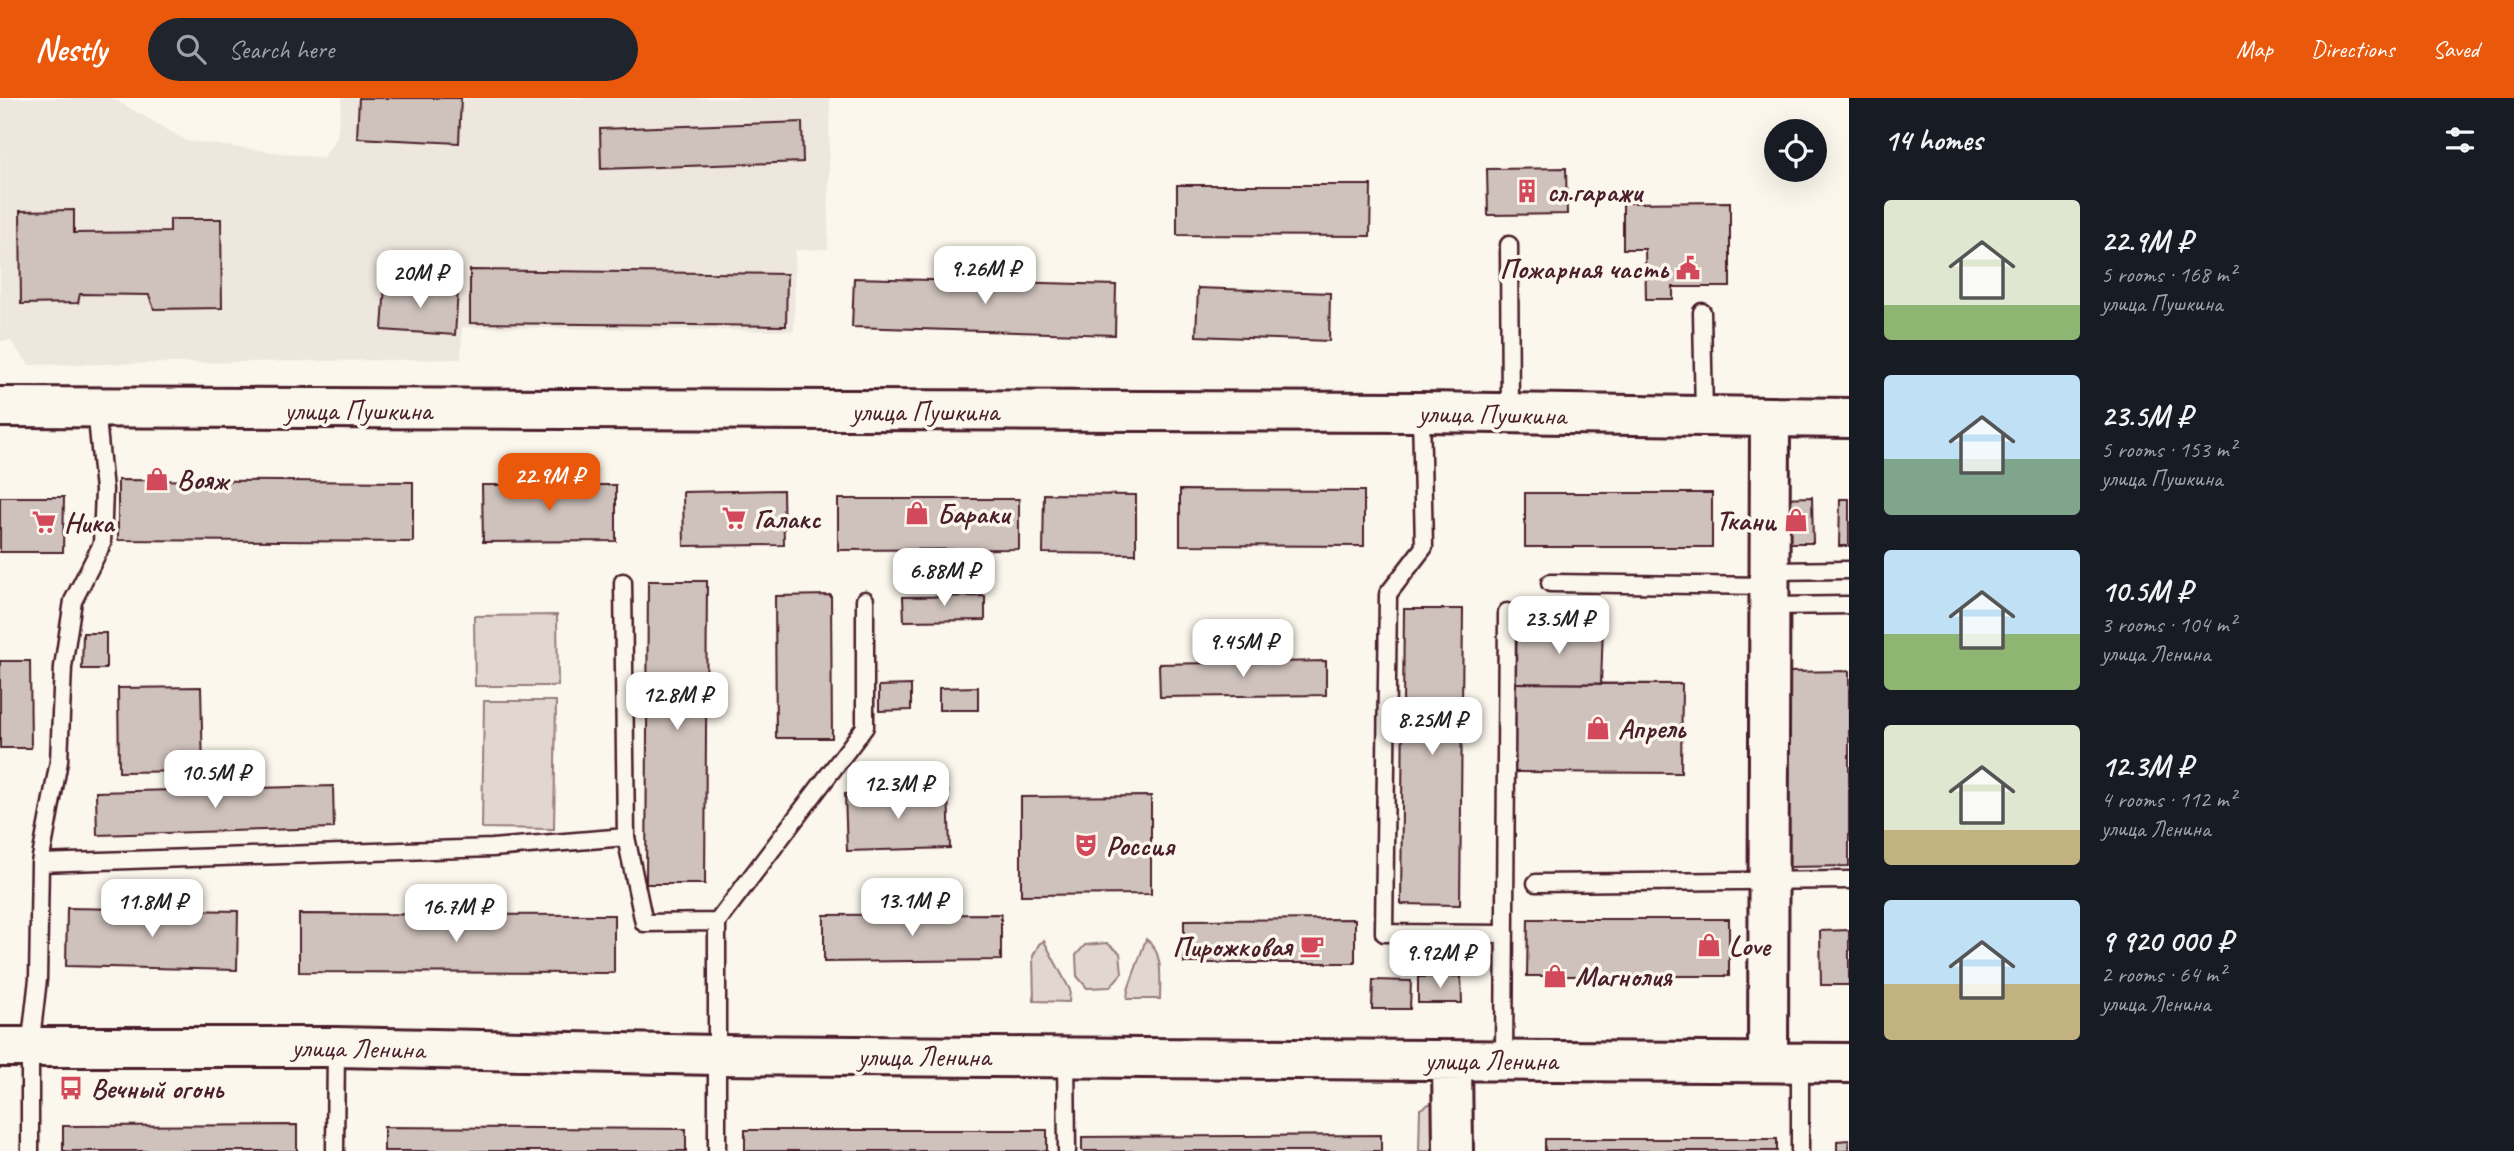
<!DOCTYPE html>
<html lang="en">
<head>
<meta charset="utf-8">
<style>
  body { margin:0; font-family:Caveat,sans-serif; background:#20242c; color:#f1f3f6; height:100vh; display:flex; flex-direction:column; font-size:26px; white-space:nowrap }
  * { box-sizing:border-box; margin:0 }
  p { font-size:23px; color:#9ea1a6 }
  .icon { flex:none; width:38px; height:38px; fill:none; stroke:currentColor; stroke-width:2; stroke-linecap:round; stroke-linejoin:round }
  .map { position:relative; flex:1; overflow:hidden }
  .panel { display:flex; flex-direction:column; background:#171b24; width:665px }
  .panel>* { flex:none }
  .fabs { position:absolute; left:1764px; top:21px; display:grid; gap:14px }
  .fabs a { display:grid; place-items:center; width:63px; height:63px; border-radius:50%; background:#171b24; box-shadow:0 7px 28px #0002; font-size:35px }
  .price { position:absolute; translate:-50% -60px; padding:0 16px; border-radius:14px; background:#fff; color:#222; font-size:23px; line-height:46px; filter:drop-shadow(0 2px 4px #0008) }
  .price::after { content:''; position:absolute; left:50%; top:42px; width:21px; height:16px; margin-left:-10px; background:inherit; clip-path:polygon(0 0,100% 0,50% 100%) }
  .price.active { background:#ea580c; color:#fff }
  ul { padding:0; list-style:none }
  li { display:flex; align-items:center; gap:21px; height:175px; padding:0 35px }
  li span { display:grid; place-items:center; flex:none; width:196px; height:140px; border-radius:7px; color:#555 }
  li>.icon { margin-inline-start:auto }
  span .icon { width:84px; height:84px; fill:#fffc; stroke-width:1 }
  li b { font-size:30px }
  h2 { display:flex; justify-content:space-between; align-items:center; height:84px; padding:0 35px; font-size:30px }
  header { display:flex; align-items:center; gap:42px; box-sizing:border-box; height:98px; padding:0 35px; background:#ea580c; color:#fff }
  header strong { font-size:33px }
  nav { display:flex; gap:38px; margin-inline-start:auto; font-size:24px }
  .search { width:490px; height:63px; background:#20242c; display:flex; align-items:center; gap:18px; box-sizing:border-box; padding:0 24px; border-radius:38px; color:#9ea1a6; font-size:26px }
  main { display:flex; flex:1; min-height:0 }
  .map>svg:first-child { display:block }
</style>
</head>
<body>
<header>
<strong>Nestly</strong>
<div class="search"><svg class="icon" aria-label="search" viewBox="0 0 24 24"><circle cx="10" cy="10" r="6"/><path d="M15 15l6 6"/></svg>Search here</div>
<nav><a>Map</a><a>Directions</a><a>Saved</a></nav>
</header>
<main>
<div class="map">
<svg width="1849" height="1053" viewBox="0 0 1849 1053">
  <rect width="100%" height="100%" fill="#fbf7ec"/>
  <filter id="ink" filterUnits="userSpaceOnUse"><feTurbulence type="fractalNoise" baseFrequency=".0143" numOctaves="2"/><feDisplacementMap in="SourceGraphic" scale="14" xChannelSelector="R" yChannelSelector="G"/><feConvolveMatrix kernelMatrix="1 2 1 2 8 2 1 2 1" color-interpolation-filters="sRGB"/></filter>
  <g filter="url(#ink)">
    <path fill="#eee7de" d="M0 0H112L187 43 323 60 337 39 342 0H830L828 151 795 152 794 233 462 229 461 261 29 267 11 243H0Z"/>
    <path fill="#e2d7d0" stroke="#967b7e" stroke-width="2" d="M557 517 558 588H475L474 518Z
      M484 603H556L554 731 482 730Z
      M1146 841C1164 853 1160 881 1160 901H1127L1128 892Z
      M1044 843 1070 892 1069 904 1034 903 1033 858 1039 846Z
      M1107 845 1120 855 1122 875 1110 889 1087 890 1077 878 1076 857 1085 847Z
      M1431 1005 1438 1010 1437 1053H1419L1420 1011Z"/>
    <path fill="#cfc2bc" stroke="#4a1f2b" stroke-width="2" d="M359 0H461L459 45 357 40Z
      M802 24 803 64 601 71 600 31Z
      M1566 70 1567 116 1488 117 1487 71Z
      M1177 87H1371L1370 138 1177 137Z
      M1730 104V189H1673V201H1646L1645 151H1623V105Z
      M74 112V135L170 134V121H221L222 210 154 211 149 197 80 196 78 205 21 206 20 113Z
      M470 172 787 176 786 228 470 225Z
      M854 180 1116 187 1115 237 852 229Z
      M385 187 458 192 455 237 382 232Z
      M1198 190 1330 195 1329 243 1196 238Z
      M118 382 413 384V444L118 442Z
      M482 387H616V443L483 444Z
      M783 392 784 447 684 448 683 394Z
      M1180 392 1364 393V448L1180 447Z
      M1525 395H1712V449H1525Z
      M1044 396 1136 397V456L1043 455Z
      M0 399H64L63 454H0Z
      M1812 399 1813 445H1780L1779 400Z
      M838 401H1019V451L838 452Z
      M1840 401H1849V448H1839Z
      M648 483H707L705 786H646Z
      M831 497 832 640H776L775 498Z
      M985 498V522L904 523 903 499Z
      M1404 511H1463L1460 807 1401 806Z
      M1603 529 1601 586 1515 585 1517 531Z
      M83 535H106V571H82Z
      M0 563H30L31 650H0Z
      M1326 563V597L1160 599 1159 566Z
      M1849 573V768L1789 769 1787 574Z
      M1515 585 1682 586 1681 675 1514 674Z
      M911 587V612L879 613V588Z
      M201 589 203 673 119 674 118 590Z
      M978 589V612H939V590Z
      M333 688 334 730 97 737 96 694Z
      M948 692 950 750 847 753 845 696Z
      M1151 698V796L1021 797V699Z
      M67 810 238 813 237 872 66 868Z
      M299 816 614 817V875L299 874Z
      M1001 816V862L824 864V817Z
      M1355 821V865H1184V822Z
      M1528 821H1729V878H1527Z
      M1849 832V887H1821L1820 833Z
      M1461 878 1462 905H1418V879Z
      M1373 882 1411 883 1410 911H1372Z
      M297 1027V1053H63V1028Z
      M384 1029 686 1031V1053H384Z
      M745 1032H1047V1053H745Z
      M1381 1037V1053H1082V1039Z
      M1545 1041H1777V1053H1545Z
      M1849 1042V1053H1837V1043Z"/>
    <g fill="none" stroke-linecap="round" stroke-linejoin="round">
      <g stroke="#4a1f2b" stroke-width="21">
        <path id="lane" d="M1509 147 1510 315
          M1702 214 1704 318
          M1421 314 1424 449 1388 496 1384 835 1505 836
          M1769 473 1849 472
          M623 484 626 739 644 825 717 824
          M1550 485 1769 488
          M1770 508 1849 507
          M40 765 492 750 626 739
          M1536 785 1849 782
          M1066 959 1067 1053
          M1504 962 1507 514
          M1800 965V1053
          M30 1053V950L38 881 40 765 59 663 63 569 73 503 102 446 104 392 96 310
          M335 1053 336 949
          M717 1053V824L865 629V502"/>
      </g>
      <g stroke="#4a1f2b" stroke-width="44">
        <path id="secondary" d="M0 309 1421 314 1849 320
          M0 949H336L716 957 1849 965
          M1452 962 1453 1053
          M1768 964 1770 319"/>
      </g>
      <use href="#lane" stroke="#fbf7ec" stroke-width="16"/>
      <use href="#secondary" stroke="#fbf7ec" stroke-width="38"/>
    </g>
  </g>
  <defs>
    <g id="building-bare" transform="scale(1.89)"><path d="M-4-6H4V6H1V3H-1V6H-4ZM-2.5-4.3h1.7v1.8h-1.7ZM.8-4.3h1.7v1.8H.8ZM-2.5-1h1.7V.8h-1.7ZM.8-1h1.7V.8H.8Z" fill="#d1495b" stroke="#fbf7ec" stroke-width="2.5" paint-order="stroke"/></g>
    <g id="civic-bare" transform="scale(1.89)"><path d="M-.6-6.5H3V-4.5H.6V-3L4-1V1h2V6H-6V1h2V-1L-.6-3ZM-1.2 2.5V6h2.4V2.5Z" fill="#d1495b" stroke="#fbf7ec" stroke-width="2.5" paint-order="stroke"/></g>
    <g id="shop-bare" transform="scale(1.89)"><path d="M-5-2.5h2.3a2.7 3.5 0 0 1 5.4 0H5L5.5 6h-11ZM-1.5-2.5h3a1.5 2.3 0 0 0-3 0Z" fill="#d1495b" stroke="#fbf7ec" stroke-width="2.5" paint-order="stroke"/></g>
    <g id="supermarket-bare" transform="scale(1.89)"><path d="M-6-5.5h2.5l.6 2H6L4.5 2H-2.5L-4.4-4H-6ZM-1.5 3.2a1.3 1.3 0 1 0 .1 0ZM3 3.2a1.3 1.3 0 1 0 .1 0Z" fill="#d1495b" stroke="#fbf7ec" stroke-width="2.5" paint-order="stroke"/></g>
    <g id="theatre-bare" transform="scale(1.89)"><path d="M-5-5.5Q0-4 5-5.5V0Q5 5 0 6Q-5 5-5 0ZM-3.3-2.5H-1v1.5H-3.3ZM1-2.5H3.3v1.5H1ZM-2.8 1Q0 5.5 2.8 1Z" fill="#d1495b" stroke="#fbf7ec" stroke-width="2.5" paint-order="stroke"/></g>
    <g id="cafe-bare" transform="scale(1.89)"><path d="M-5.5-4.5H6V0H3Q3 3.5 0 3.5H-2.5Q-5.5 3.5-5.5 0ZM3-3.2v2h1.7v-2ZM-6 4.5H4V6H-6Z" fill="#d1495b" stroke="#fbf7ec" stroke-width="2.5" paint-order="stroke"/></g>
    <g id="bus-bare" transform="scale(1.89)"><path d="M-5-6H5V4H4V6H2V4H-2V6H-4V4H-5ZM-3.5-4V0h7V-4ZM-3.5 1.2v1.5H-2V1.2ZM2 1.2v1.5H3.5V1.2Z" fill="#d1495b" stroke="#fbf7ec" stroke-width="2.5" paint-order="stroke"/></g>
  </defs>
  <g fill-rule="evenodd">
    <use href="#building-bare" x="1527" y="93"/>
    <use href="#civic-bare" x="1688" y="170"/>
    <use href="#shop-bare" x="157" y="381"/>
    <use href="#shop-bare" x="917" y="415"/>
    <use href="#supermarket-bare" x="734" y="420"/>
    <use href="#shop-bare" x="1796" y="422"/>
    <use href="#supermarket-bare" x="44" y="424"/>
    <use href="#shop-bare" x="1598" y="630"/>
    <use href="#theatre-bare" x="1086" y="747"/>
    <use href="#shop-bare" x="1709" y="847"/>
    <use href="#cafe-bare" x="1312" y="848"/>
    <use href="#shop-bare" x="1555" y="878"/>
    <use href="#bus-bare" x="71" y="990"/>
  </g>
  <g text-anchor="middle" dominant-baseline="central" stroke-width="7" stroke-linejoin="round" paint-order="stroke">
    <g font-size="28" font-weight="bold" fill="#4a1f2b" stroke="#fbf7ec" text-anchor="start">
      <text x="1547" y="93">сл.гаражи</text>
      <text x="1668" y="170" text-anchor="end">Пожарная часть</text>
      <text x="177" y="381">Вояж</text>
      <text x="937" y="415">Бараки</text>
      <text x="754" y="420">Галакс</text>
      <text x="1776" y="422" text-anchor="end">Ткани</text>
      <text x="64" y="424">Ника</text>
      <text x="1618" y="630">Апрель</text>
      <text x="1106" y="747">Россия</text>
      <text x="1729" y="847">Love</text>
      <text x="1292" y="848" text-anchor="end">Пирожковая</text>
      <text x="1575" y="878">Магнолия</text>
      <text x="91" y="990">Вечный огонь</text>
    </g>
    <g font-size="28" fill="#4a1f2b" stroke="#fbf7ec">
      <text x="358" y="312">улица Пушкина</text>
      <text x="925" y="313">улица Пушкина</text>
      <text transform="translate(1492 316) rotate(1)">улица Пушкина</text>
      <text transform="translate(358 950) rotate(1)">улица Ленина</text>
      <text x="924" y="958">улица Ленина</text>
      <text x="1491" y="962">улица Ленина</text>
    </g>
  </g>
</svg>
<div class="fabs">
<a><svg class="icon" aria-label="locate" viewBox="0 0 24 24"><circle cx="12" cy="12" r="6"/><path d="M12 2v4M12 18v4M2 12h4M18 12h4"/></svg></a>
</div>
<b class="price" style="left:985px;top:208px">9.26M ₽</b>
<b class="price" style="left:420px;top:212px">20M ₽</b>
<b class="price active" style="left:549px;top:415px">22.9M ₽</b>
<b class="price" style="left:944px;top:510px">6.88M ₽</b>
<b class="price" style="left:1559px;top:558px">23.5M ₽</b>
<b class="price" style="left:1243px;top:581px">9.45M ₽</b>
<b class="price" style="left:677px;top:634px">12.8M ₽</b>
<b class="price" style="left:1432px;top:659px">8.25M ₽</b>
<b class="price" style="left:215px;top:712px">10.5M ₽</b>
<b class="price" style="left:898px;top:723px">12.3M ₽</b>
<b class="price" style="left:912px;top:840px">13.1M ₽</b>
<b class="price" style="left:152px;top:841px">11.8M ₽</b>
<b class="price" style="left:456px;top:846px">16.7M ₽</b>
<b class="price" style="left:1440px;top:892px">9.92M ₽</b>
</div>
<section class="panel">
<h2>14 homes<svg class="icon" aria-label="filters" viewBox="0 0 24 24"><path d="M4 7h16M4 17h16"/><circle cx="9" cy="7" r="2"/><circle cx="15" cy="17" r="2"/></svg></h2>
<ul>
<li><span style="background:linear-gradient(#dfe7d0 75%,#8fb573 0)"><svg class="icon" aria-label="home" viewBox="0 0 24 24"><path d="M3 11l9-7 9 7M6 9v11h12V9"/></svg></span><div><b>22.9M ₽</b><p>5 rooms · 168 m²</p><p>улица Пушкина</p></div></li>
<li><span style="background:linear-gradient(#bfe0f5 60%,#7fa58c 0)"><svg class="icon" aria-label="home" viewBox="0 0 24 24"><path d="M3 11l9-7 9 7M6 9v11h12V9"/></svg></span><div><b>23.5M ₽</b><p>5 rooms · 153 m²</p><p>улица Пушкина</p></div></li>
<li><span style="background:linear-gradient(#bfe0f5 60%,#8fb573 0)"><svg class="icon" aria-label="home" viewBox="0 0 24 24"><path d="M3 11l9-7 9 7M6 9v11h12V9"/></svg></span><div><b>10.5M ₽</b><p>3 rooms · 104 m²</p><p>улица Ленина</p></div></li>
<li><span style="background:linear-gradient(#dfe7d0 75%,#c2b280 0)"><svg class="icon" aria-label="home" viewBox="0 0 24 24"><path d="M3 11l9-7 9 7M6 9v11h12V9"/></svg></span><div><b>12.3M ₽</b><p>4 rooms · 112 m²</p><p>улица Ленина</p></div></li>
<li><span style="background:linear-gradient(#bfe0f5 60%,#c2b280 0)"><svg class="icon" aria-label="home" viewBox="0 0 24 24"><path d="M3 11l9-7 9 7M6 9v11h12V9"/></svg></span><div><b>9 920 000 ₽</b><p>2 rooms · 64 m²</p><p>улица Ленина</p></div></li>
</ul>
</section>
</main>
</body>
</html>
